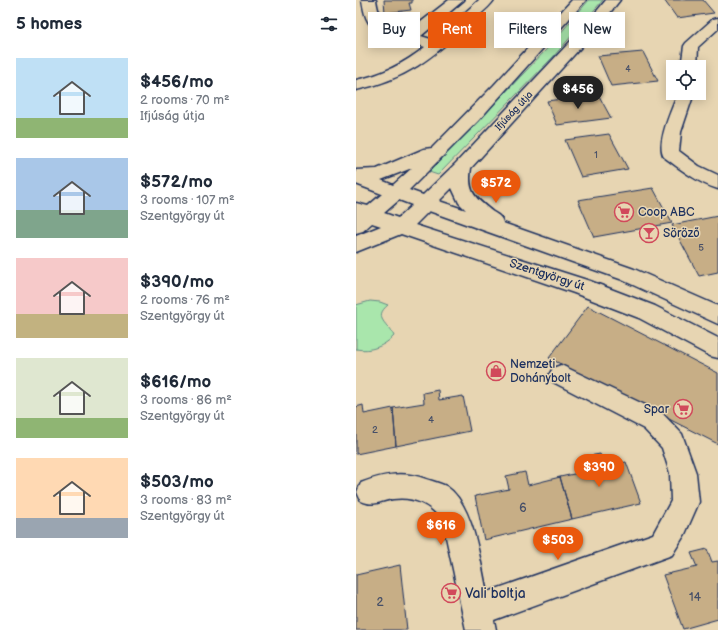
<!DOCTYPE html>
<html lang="en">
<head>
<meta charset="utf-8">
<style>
  body { margin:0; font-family:"Balsamiq Sans",sans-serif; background:#f6f6f7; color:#1f2937; height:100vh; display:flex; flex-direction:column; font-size:15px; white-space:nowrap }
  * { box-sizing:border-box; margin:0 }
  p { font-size:13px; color:#747a83 }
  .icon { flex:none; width:22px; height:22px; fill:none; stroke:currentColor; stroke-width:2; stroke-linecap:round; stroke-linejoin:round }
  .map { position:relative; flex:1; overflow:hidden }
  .side { display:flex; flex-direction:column; background:#fff; width:356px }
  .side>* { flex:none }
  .banner { position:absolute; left:12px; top:12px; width:290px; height:36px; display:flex; gap:8px }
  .controls { position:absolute; left:310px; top:60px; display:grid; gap:8px }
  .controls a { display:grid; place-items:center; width:40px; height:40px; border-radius:0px; background:#fff; box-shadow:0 2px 10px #0003; font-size:20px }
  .price { position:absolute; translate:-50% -34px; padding:0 9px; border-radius:14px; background:#ea580c; color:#fff; font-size:13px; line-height:26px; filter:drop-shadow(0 1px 2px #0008) }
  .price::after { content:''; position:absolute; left:50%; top:24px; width:12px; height:9px; margin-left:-6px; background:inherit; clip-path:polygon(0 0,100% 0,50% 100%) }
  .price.current { background:#222; color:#fff }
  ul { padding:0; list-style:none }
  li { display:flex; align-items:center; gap:12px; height:100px; padding:0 16px }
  li span { display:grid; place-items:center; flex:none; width:112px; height:80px; border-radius:0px; color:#555 }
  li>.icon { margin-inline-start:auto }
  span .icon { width:48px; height:48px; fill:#fffc; stroke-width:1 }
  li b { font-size:17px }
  h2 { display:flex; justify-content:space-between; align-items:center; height:48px; padding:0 16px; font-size:17px }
  .chip { padding:0 14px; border-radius:0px; background:#fff; box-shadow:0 2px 10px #0003; font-size:14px; line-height:36px }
  .chip.current { background:#ea580c; color:#fff }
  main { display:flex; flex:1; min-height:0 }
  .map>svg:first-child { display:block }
</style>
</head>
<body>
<main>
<section class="side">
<h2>5 homes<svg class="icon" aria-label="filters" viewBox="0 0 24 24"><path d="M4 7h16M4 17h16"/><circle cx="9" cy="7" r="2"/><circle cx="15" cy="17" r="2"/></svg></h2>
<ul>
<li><span style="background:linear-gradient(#bfe0f5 75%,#8fb573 0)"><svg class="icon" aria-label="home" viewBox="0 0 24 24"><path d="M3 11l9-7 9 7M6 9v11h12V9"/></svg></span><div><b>$456/mo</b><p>2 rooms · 70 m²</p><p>Ifjúság útja</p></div></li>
<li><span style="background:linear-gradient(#a9c7e8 65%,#7fa58c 0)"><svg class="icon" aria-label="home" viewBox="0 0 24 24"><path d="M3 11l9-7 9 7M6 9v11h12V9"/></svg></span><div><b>$572/mo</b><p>3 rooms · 107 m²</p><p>Szentgyörgy út</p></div></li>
<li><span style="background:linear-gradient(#f6c9c9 70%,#c2b280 0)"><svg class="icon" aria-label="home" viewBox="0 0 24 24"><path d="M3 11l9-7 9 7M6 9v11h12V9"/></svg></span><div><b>$390/mo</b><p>2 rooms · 76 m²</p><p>Szentgyörgy út</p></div></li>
<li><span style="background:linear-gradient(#dfe7d0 75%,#8fb573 0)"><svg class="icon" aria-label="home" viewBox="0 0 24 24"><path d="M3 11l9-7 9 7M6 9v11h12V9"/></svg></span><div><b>$616/mo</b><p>3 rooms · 86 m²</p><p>Szentgyörgy út</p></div></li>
<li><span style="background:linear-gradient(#ffd9b3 75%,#9aa5b1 0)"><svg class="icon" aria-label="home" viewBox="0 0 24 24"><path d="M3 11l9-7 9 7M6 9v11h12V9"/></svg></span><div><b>$503/mo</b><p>3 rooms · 83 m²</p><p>Szentgyörgy út</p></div></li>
</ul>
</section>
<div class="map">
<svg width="362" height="630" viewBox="0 0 362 630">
  <rect width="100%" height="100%" fill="#e7d5b2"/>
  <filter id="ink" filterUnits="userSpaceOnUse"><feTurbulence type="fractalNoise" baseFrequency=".025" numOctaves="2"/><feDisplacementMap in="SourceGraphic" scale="8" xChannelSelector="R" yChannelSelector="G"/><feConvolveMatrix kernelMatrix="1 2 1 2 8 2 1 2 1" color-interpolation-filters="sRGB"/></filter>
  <g filter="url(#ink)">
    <path fill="#a9e6ac" stroke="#628a85" d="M233 0H247L197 57 82 175 73 172 190 50Z
      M14 301 24 302 32 305C16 318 33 324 38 336 28 346 15 352 0 349V305Z"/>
    <path fill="#c7ae86" stroke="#1b2f5e" d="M28 0H56V3H53L55 10 29 13Z
      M308 0H347L358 13 321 18Z
      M287 52 302 81 255 86 242 56Z
      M242 94 255 118 201 125 191 101Z
      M253 134 272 169 225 177 209 140Z
      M297 188 316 223 238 237 222 200Z
      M362 216V272L343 276 316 225Z
      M232 306 362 373V444L193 358Z
      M82 390 83 400 107 396 114 431 40 446 37 408 68 403 67 393Z
      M7 405 8 414 37 408 40 446 0 454V407Z
      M244 454 249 467 270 462 285 503 216 519 204 477 232 471 228 457Z
      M169 472 172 485 204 477 216 519 128 540 119 496 153 489 150 476Z
      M351 549 356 562 362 561V619L327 629 307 575 341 567 335 553Z
      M44 565 51 630H0V575Z"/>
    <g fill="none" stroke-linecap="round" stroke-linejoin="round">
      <g stroke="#1b2f5e" stroke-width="3">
        <path id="street" d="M6 0H20C24 25 30 25 52 32L93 0H108L65 36 78 40 123 0H138C132 9 121 16 113 24 76 58 51 79 0 90V80C26 75 49 63 69 47L22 32C10 24 8 13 6 0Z
          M216 0H230L122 121 53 190 67 195 100 163 227 28 250 0H264L237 34 115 168C111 192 119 198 137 212 142 215 146 217 147 223L278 269 362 306V324L264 279 73 211 59 225 234 281 299 306 362 338V358L354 356 283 318 218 293 45 234 0 252V236L25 226 16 223 7 231 0 233V203L12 206 26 194 0 184V170L21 169 68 149 76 148 138 85ZM56 168 37 185 25 180ZM96 188 103 203 110 210 83 201ZM43 200 56 205 42 218 28 213Z
          M362 18V29L342 47 341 67H325L328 46 330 43 357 19Z
          M322 93H338L325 132 323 151 343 166 362 175V189C342 183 324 169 308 157 299 144 317 107 322 93Z
          M205 365 306 413 326 434 340 473 343 502 329 534 316 555 138 620 140 630H110L87 523C77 505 58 496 37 499 23 501 20 507 5 501L1 492 5 483C27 474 47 471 70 479 76 481 84 483 90 486 118 504 124 562 131 592L297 534 315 501 314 473 306 448 288 429 197 382 193 375 197 368Z"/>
      </g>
      <use href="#street" fill="#e7d5b2" fill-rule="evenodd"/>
    </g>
  </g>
  <defs>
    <g id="supermarket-ring" transform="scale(1)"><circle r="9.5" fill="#e7d5b2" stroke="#d1495b" stroke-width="1.5"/><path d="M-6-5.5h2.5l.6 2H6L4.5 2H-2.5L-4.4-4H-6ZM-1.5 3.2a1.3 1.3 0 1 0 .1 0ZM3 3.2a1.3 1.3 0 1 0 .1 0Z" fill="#d1495b"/></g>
    <g id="bar-ring" transform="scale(1)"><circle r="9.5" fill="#e7d5b2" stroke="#d1495b" stroke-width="1.5"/><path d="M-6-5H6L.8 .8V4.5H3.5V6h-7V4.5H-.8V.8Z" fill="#d1495b"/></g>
    <g id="shop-ring" transform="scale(1)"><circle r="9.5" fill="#e7d5b2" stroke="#d1495b" stroke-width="1.5"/><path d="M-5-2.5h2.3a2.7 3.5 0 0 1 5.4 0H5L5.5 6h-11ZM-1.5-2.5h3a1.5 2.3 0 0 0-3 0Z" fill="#d1495b"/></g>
  </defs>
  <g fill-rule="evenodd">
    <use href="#supermarket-ring" x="268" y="212"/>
    <use href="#bar-ring" x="293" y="233"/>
    <use href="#shop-ring" x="140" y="371"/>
    <use href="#supermarket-ring" x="327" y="409"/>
    <use href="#supermarket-ring" x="95" y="593"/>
  </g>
  <g text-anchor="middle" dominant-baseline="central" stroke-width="3" stroke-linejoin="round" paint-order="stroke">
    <g font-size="9" fill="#464f68">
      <text x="272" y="69">4</text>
    </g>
    <g font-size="10" fill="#1b2f5e" stroke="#e7d5b2">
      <text transform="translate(158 111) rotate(-47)">Ifjúság útja</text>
    </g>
    <g font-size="10" fill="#464f68">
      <text x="240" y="155">1</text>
      <text x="345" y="248">5</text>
      <text x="75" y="420">4</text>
      <text x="19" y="430">2</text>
    </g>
    <g font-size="12" fill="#1b2f5e" stroke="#e7d5b2" text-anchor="start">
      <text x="282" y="212">Coop ABC</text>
      <text x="307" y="233">Söröző</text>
      <text x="154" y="364">Nemzeti<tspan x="154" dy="14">Dohánybolt</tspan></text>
      <text x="313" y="409" text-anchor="end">Spar</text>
    </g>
    <g font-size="12" fill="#1b2f5e" stroke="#e7d5b2">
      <text transform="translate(191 275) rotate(18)">Szentgyörgy út</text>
    </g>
    <g font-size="12" fill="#464f68">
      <text x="167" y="508">6</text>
      <text x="339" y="597">14</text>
      <text x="24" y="602">2</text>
    </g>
    <g font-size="14" fill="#1b2f5e" stroke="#e7d5b2" text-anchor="start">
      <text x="109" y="593">Vali boltja</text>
    </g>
  </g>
</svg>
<div class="controls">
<a><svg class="icon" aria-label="locate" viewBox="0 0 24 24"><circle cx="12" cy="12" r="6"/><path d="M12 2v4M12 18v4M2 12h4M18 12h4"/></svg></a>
</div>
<b class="price current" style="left:222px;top:110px">$456</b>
<b class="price" style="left:140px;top:204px">$572</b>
<b class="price" style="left:243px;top:488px">$390</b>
<b class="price" style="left:85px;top:546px">$616</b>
<b class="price" style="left:202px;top:561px">$503</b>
<div class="banner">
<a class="chip">Buy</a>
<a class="chip current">Rent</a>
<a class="chip">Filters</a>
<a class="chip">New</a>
</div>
</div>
</main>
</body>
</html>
